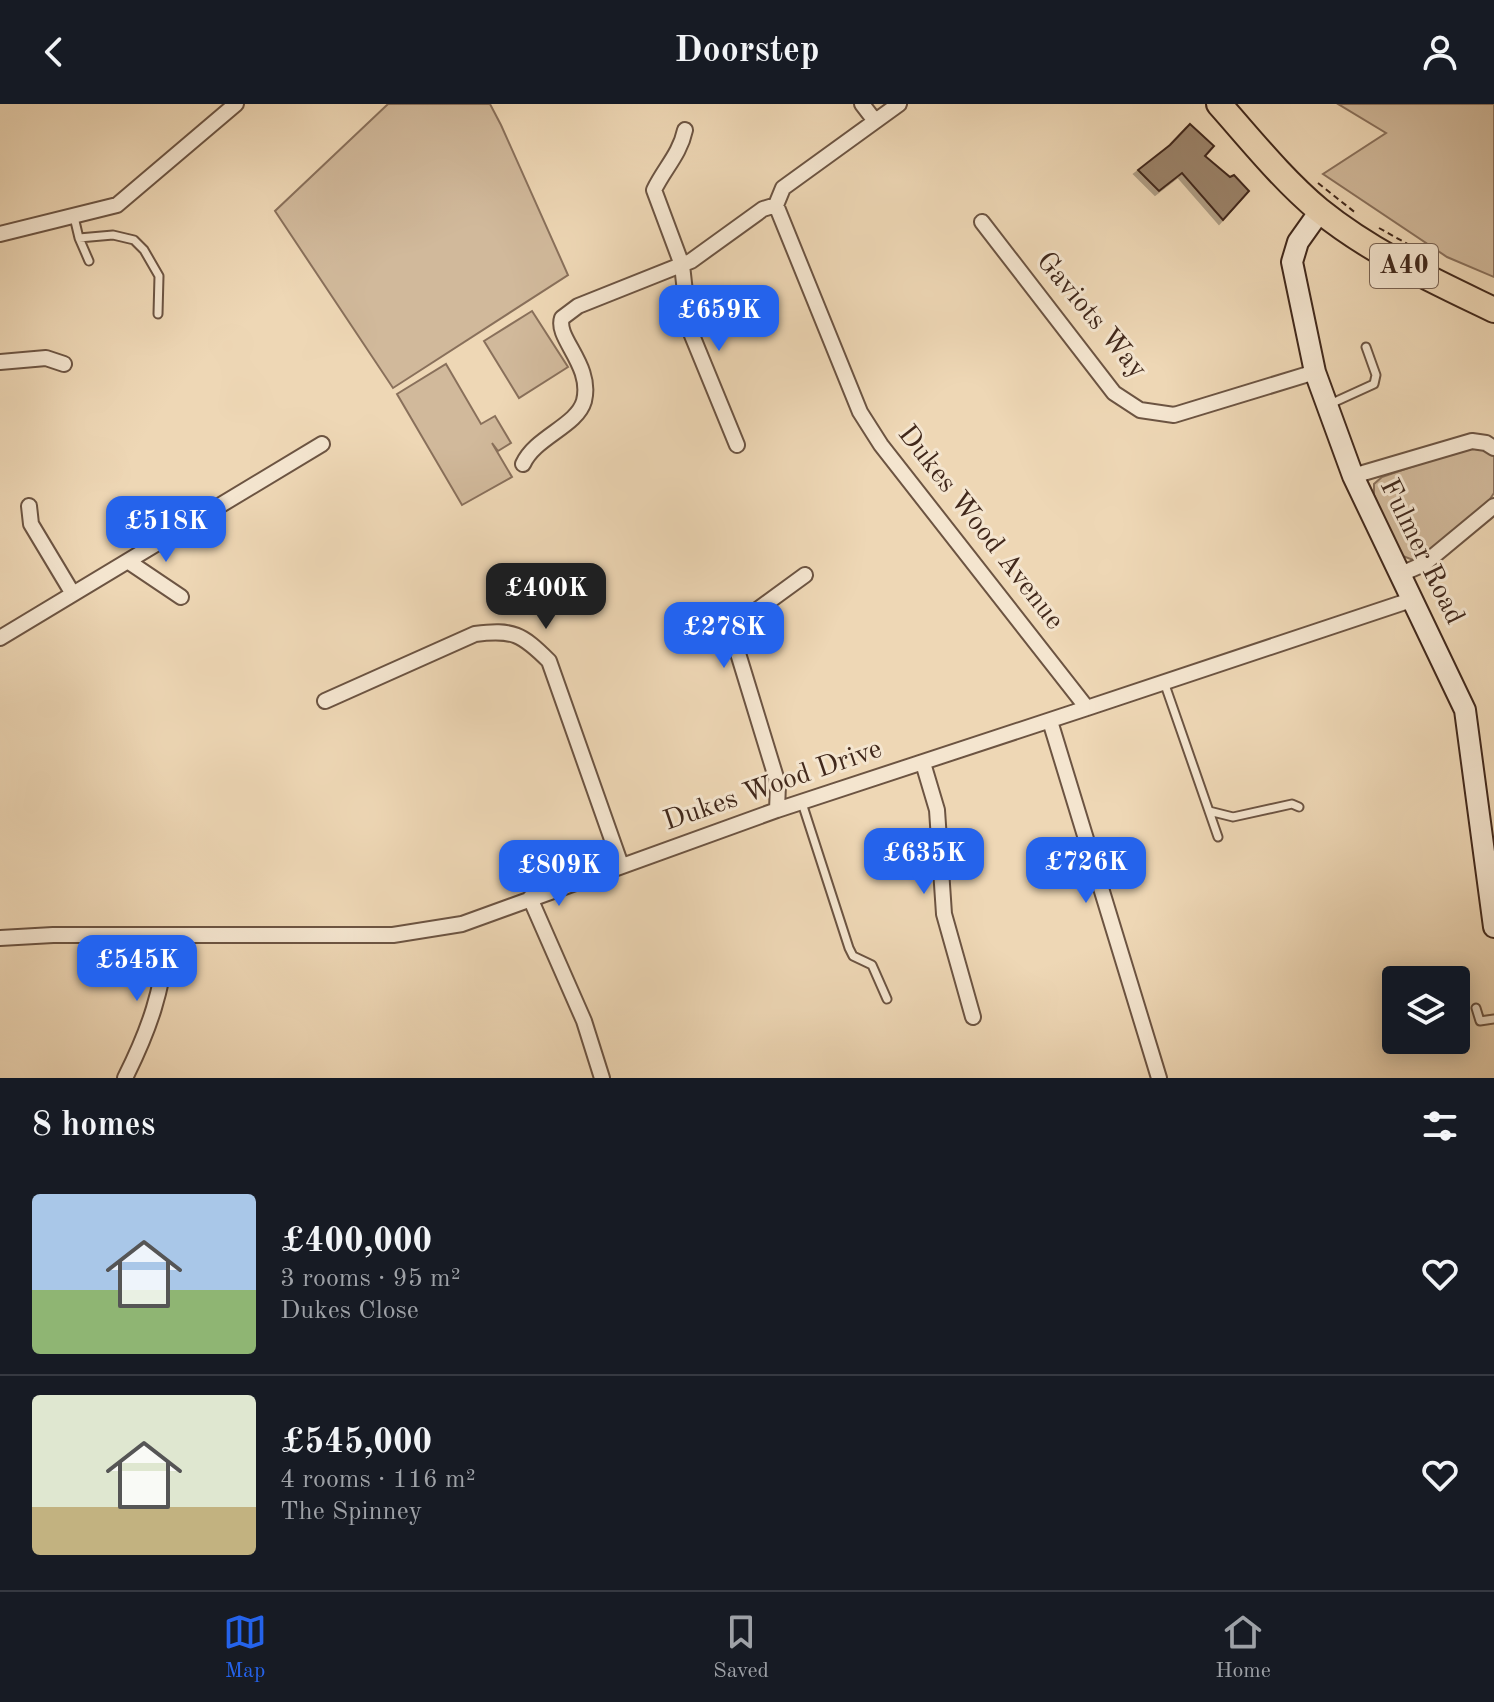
<!DOCTYPE html>
<html lang="en">
<head>
<meta charset="utf-8">
<style>
  body { margin:0; font-family:"Old Standard TT",serif; background:#20242c; color:#f1f3f6; height:100vh; display:flex; flex-direction:column; font-size:30px; white-space:nowrap }
  * { box-sizing:border-box; margin:0 }
  p { font-size:26px; color:#9ea1a6 }
  .icon { flex:none; width:44px; height:44px; fill:none; stroke:currentColor; stroke-width:2; stroke-linecap:round; stroke-linejoin:round }
  .map { position:relative; height:974px; overflow:hidden }
  .drawer { display:flex; flex-direction:column; background:#171b24; flex:1 }
  .drawer>* { flex:none }
  .controls { position:absolute; left:1382px; top:862px; display:grid; gap:16px }
  .controls a { display:grid; place-items:center; width:88px; height:88px; border-radius:8px; background:#171b24; box-shadow:0 4px 20px #0003; font-size:40px }
  .price { position:absolute; translate:-50% -68px; padding:0 18px; border-radius:16px; background:#2563eb; color:#fff; font-size:26px; line-height:52px; filter:drop-shadow(0 2px 4px #0008) }
  .price::after { content:''; position:absolute; left:50%; top:48px; width:24px; height:18px; margin-left:-12px; background:inherit; clip-path:polygon(0 0,100% 0,50% 100%) }
  .price.on { background:#222; color:#fff }
  ul { padding:0; list-style:none }
  li { display:flex; align-items:center; gap:24px; height:200px; padding:0 32px }
  li+li { border-top:2px solid #363941 }
  li span { display:grid; place-items:center; flex:none; width:224px; height:160px; border-radius:8px; color:#555 }
  li>.icon { margin-inline-start:auto }
  span .icon { width:96px; height:96px; fill:#fffc; stroke-width:1 }
  li b { font-size:34px }
  h2 { display:flex; justify-content:space-between; align-items:center; height:96px; padding:0 32px; font-size:34px }
  header { display:flex; justify-content:space-between; align-items:center; height:104px; padding:0 32px; background:#171b24; font-size:36px; font-weight:700 }
  .tab-bar { display:flex; justify-content:space-around; align-items:center; height:112px; border-top:2px solid #363941; background:#171b24; font-size:22px; color:#9ea1a6 }
  .tab-bar a { display:grid; justify-items:center; gap:4px }
  .tab-bar .on { color:#2563eb }
  .map>svg:first-child { display:block }
</style>
</head>
<body>
<header><svg class="icon" aria-label="back" viewBox="0 0 24 24"><path d="M15 5l-7 7 7 7"/></svg>Doorstep<svg class="icon" aria-label="person" viewBox="0 0 24 24"><circle cx="12" cy="8" r="4"/><path d="M4 21q1-7 8-7t8 7"/></svg></header>
<div class="map">
<svg width="1494" height="974" viewBox="0 0 1494 974">
  <defs>
    <filter id="shadow"><feDropShadow dx="-4" dy="4" stdDeviation="0" flood-color="#0004"/></filter>
  </defs>
  <rect width="100%" height="100%" fill="#eed7b5"/>
  <filter id="stains"><feTurbulence type="fractalNoise" baseFrequency=".0025" numOctaves="4"/><feColorMatrix values="0 0 0 0 .2 0 0 0 0 .09 0 0 0 0 .02 0 0 0 .5 -.17"/></filter>
  <radialGradient id="worn" r=".72"><stop offset=".6" stop-color="#630" stop-opacity="0"/><stop offset="1" stop-color="#630" stop-opacity=".3"/></radialGradient>
  <path fill="#d1b99b" stroke="#89705b" stroke-width="2" d="M388 0H490L501 21 568 171 393 284 275 107Z
    M1338 0H1494V173L1447 153 1323 70 1386 29Z
    M532 207 568 263 519 294 484 237Z
    M446 260 481 320 495 312 511 339 498 347 492 339 512 373 462 401 397 290Z
    M1475 341 1488 345 1494 351V389L1484 404 1416 457 1400 451 1374 391V380L1382 373Z"/>
  <path fill="#9b836b" stroke="#41281b" stroke-width="2" filter="url(#shadow)" d="M1190 20 1214 42 1205 52 1230 73 1234 71 1249 87 1223 116 1182 69 1159 87 1138 66 1170 41Z"/>
  <g fill="none" stroke-linecap="round" stroke-linejoin="round">
    <g stroke="#6c5442" stroke-width="11">
      <path id="lane" d="M74 113 79 134 113 131 134 136 144 146 159 172 158 210
        M79 134 89 157
        M1328 301 1374 280 1376 271 1366 243
        M1164 578 1218 733
        M802 699 849 844 853 852 872 861 887 895
        M1209 707 1233 713 1292 700 1299 703
        M1476 904 1480 917 1494 915"/>
    </g>
    <g stroke="#6c5442" stroke-width="18">
      <path id="street" d="M862 0 875 17
        M899 0 783 84 776 101 860 308 881 341 1087 604 1414 495
        M685 26C680 50 664 65 654 86L682 161 689 224 737 341
        M982 118 1114 289 1140 306 1174 311 1315 268
        M0 130 117 101 236 0
        M0 258 46 254 64 260
        M523 360C535 333 577 322 584 297 593 261 555 234 562 214L578 202 691 157 763 105 776 101
        M1353 372 1472 337 1486 339 1494 344
        M29 402 31 420 73 490
        M129 458 181 493
        M1401 470 1424 460 1494 402
        M0 534 322 340
        M325 597 475 530C513 525 522 530 549 557L621 761
        M1050 617 1159 974
        M923 659 937 706 944 810 973 913
        M777 706 778 680 737 546 736 533 753 509 805 471
        M530 794 584 917 602 974
        M0 834 53 831H393L462 820 777 706 1087 604
        M125 974C151 922 161 889 169 831"/>
    </g>
    <g stroke="#41281b" stroke-width="24">
      <path id="secondary" d="M1320 107 1298 138 1292 158 1315 268 1353 372 1465 606 1494 823"/>
    </g>
    <g stroke="#41281b" stroke-width="28">
      <path id="primary" d="M1219 0C1251 36 1282 75 1319 106 1372 149 1434 177 1494 206"/>
    </g>
    <path stroke="#41281b" stroke-width="2" stroke-dasharray="6 4" stroke-linecap="butt" d="M1318 79 1357 110
      M1379 124 1429 152"/>
    <use href="#lane" stroke="#f4e5cf" stroke-width="7"/>
    <use href="#street" stroke="#f4e5cf" stroke-width="14"/>
    <use href="#secondary" stroke="#f4e5cf" stroke-width="20"/>
    <use href="#primary" stroke="#eed7b5" stroke-width="24"/>
  </g>
  <g text-anchor="middle" dominant-baseline="central" stroke-width="6" stroke-linejoin="round" paint-order="stroke">
    <rect fill="#f4e5cf" stroke="#776151" stroke-width="2" x="1370" y="140" width="68" height="44" rx="6"/>
    <g font-size="26" font-weight="bold" fill="#41281b">
      <text x="1404" y="162">A40</text>
    </g>
    <g font-size="28" fill="#41281b" stroke="#f4e5cf">
      <text transform="translate(1091 212) rotate(50)">Gaviots Way</text>
      <text transform="translate(980 424) rotate(52)">Dukes Wood Avenue</text>
      <text transform="translate(1421 448) rotate(64)">Fulmer Road</text>
      <text transform="translate(773 682) rotate(-19)">Dukes Wood Drive</text>
    </g>
  </g>
  <rect width="100%" height="100%" filter="url(#stains)"/>
  <rect width="100%" height="100%" fill="url(#worn)"/>
</svg>
<div class="controls">
<a><svg class="icon" aria-label="layers" viewBox="0 0 24 24"><path d="M12 4l9 5-9 5-9-5zM3 14l9 5 9-5"/></svg></a>
</div>
<b class="price" style="left:719px;top:249px">£659K</b>
<b class="price" style="left:166px;top:460px">£518K</b>
<b class="price on" style="left:546px;top:527px">£400K</b>
<b class="price" style="left:724px;top:566px">£278K</b>
<b class="price" style="left:924px;top:792px">£635K</b>
<b class="price" style="left:1086px;top:801px">£726K</b>
<b class="price" style="left:559px;top:804px">£809K</b>
<b class="price" style="left:137px;top:899px">£545K</b>
</div>
<section class="drawer">
<h2>8 homes<svg class="icon" aria-label="filters" viewBox="0 0 24 24"><path d="M4 7h16M4 17h16"/><circle cx="9" cy="7" r="2"/><circle cx="15" cy="17" r="2"/></svg></h2>
<ul>
<li><span style="background:linear-gradient(#a9c7e8 60%,#8fb573 0)"><svg class="icon" aria-label="home" viewBox="0 0 24 24"><path d="M3 11l9-7 9 7M6 9v11h12V9"/></svg></span><div><b>£400,000</b><p>3 rooms · 95 m²</p><p>Dukes Close</p></div><svg class="icon" aria-label="heart" viewBox="0 0 24 24"><path d="M12 20l-8-8c-3-5 5-10 8-4 3-6 11-1 8 4z"/></svg></li>
<li><span style="background:linear-gradient(#dfe7d0 70%,#c2b280 0)"><svg class="icon" aria-label="home" viewBox="0 0 24 24"><path d="M3 11l9-7 9 7M6 9v11h12V9"/></svg></span><div><b>£545,000</b><p>4 rooms · 116 m²</p><p>The Spinney</p></div><svg class="icon" aria-label="heart" viewBox="0 0 24 24"><path d="M12 20l-8-8c-3-5 5-10 8-4 3-6 11-1 8 4z"/></svg></li>
</ul>
</section>
<nav class="tab-bar">
<a class="on"><svg class="icon" aria-label="map" viewBox="0 0 24 24"><path d="M3 6l6-2 6 2 6-2v14l-6 2-6-2-6 2zM9 4v14M15 6v14"/></svg>Map</a>
<a><svg class="icon" aria-label="saved" viewBox="0 0 24 24"><path d="M7 4h10v16l-5-4-5 4z"/></svg>Saved</a>
<a><svg class="icon" aria-label="home" viewBox="0 0 24 24"><path d="M3 11l9-7 9 7M6 9v11h12V9"/></svg>Home</a>
</nav>
</body>
</html>
